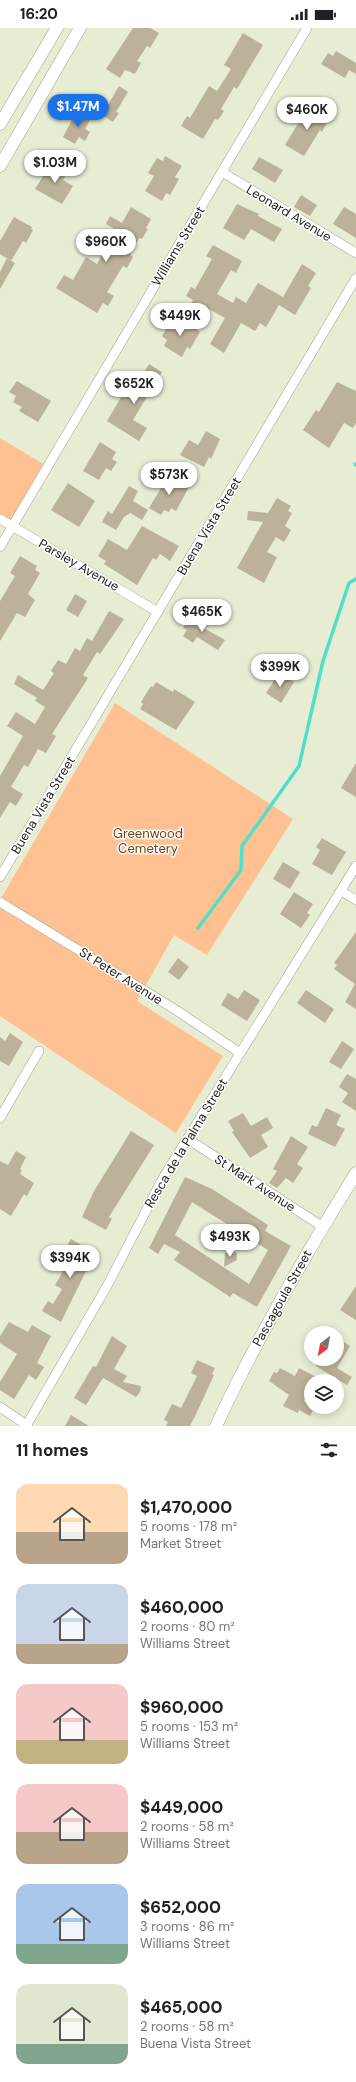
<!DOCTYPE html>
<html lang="en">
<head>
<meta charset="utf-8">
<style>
  body { margin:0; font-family:"DM Sans",sans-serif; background:#f2f2f2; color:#202124; height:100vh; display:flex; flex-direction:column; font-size:15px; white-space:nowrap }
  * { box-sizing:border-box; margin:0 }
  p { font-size:13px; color:#757577 }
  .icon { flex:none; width:22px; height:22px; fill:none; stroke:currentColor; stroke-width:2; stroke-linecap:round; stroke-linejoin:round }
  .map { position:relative; height:1398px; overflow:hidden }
  .sheet { display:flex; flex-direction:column; background:#fff; flex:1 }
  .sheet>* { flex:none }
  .needle { width:26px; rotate:211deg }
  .controls { position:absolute; left:304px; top:1298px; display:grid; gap:8px }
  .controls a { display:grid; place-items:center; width:40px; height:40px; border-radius:50%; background:#fff; box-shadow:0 2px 10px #0003; font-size:20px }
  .price { position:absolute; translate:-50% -34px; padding:0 9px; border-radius:14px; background:#fff; color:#222; font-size:13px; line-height:26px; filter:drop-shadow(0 1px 2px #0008) }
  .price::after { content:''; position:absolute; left:50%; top:24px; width:12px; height:9px; margin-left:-6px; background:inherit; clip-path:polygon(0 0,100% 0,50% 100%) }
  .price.on { background:#1a73e8; color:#fff }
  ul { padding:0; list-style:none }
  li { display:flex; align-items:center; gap:12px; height:100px; padding:0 16px }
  li span { display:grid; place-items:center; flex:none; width:112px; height:80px; border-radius:12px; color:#555 }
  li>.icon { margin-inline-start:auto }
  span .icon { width:48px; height:48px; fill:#fffc; stroke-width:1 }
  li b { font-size:17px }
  h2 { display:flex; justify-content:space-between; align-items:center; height:48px; padding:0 16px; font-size:17px }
  .status { display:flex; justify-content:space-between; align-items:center; height:28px; padding:0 20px; background:#fff; direction:ltr }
  .status svg { height:11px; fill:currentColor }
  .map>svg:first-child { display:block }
</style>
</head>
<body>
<div class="status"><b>16:20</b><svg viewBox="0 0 49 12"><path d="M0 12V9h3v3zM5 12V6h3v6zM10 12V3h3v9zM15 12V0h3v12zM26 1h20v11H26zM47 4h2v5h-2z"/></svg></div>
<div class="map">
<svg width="356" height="1398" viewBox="0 0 356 1398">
  <rect width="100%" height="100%" fill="#e6edd3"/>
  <path fill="#ffc092" d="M0 410 45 437 11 493 0 486Z
    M115 675 293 791 207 927 174 907 137 973 223 1028 176 1105 0 988V872Z"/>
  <path fill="#52dfca" d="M216 1203 232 1214 225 1223 224 1220 210 1211Z"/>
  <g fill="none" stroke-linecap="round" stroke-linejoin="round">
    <path stroke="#52dfca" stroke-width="3.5" d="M355 436 356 437
      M198 900 241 842 242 818 299 738 323 633 349 555 356 551"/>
  </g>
  <path fill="#bcb299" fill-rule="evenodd" d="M133 0H150L159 5 150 20 147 18 137 33 141 35 135 46 125 42 120 50 106 41Z
    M243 5 263 17 237 61 234 59 221 81 224 83 218 92 215 91 203 111 181 98 187 88 190 90 209 58 217 63 231 41 224 37Z
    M336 23 356 35V46L349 42 345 50 321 36 328 25 333 28Z
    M119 58 128 64 116 84 119 85 113 94 102 87Z
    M308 79 325 89 324 90 328 93 322 104 320 102 304 128 285 117Z
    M77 82 91 90 85 101 90 104 85 113 79 109 75 116 63 109Z
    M165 128 182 138 175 149 179 151 170 167 166 165 162 173 145 163 154 148 148 145 157 130 163 133Z
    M259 129 283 142 275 155 252 141Z
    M52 134 68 143 63 152 73 158 62 176 35 161Z
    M301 167 317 177 310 188 294 179Z
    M237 176 259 186 258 188 282 201 274 214 251 201 244 212 223 200Z
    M131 179 151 191 146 200 148 201 142 211 139 210 130 227 133 229 127 240 123 238 107 264 114 268 108 278 103 275 97 285 56 260 64 247 73 252 86 229 97 236 116 202 106 196 110 188 122 195Z
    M344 179 356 186V210L333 196Z
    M14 189 32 199 31 201 33 202 26 215 23 213 11 233 0 226V213Z
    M213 217 242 233 236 245 231 242 217 266 233 275 236 269 246 275 258 255 283 269 302 236 316 245 308 258 311 260 295 287 279 277 266 299 260 295 255 303 241 295 224 325 210 316 225 290 205 279 202 284 190 278 193 272 186 268 191 259 195 261 212 231 206 228Z
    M7 230 15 235 0 261V244Z
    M180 291 200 304 190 321 187 319 182 329 164 318 167 312 162 308 171 294 176 298Z
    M149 336 162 344 133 392 147 400 139 413 107 393 123 366 129 370Z
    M17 353 51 373 38 394 19 383 22 379 13 374 16 368 9 364Z
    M337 354 356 363V395L353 400 344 395 329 420 303 402 316 382 319 384Z
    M206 403 220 411 211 431 209 429 204 439 180 427 189 412 198 417Z
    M100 414 116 424 112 431 117 434 111 443 106 440 99 452 83 443Z
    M161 449 172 454 174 450 189 459 176 483 171 480 169 484 164 482 161 487 149 480 161 460 157 457Z
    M68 455 95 473 79 499 51 482Z
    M129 458 138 463 133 473 148 482 142 492 130 485 124 489 116 502 102 494 108 483 112 486Z
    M277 470 291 478 288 483 292 485 285 498 291 502 284 514 276 509 267 524 277 529 264 555 237 540 263 494 247 492 248 483 268 485Z
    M142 498 179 518 170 533 160 526 156 532 153 530 137 557 104 536 106 533 98 528 108 511 127 522Z
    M20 528 37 538 35 542 40 545 28 566 35 572 25 589 17 585 0 613V573L15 548 10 545Z
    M75 566 87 573 78 589 66 582Z
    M109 583 124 591 100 626 97 624 83 647 88 650 52 706 56 708 46 725 38 721 28 739 24 737 11 759 23 766 16 778 10 774 0 790V748L23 708 7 698 16 684 35 696 45 679 35 673 37 670 14 656 18 647 43 662 54 645 51 643 58 632 66 636 75 620 80 623 87 610 92 613Z
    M195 588 207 595 204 600 225 612 218 622 197 609 193 615 183 608 187 602 183 600 188 591 192 594Z
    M279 645 294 654 281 675 266 665Z
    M156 654 173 664 174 661 195 674 176 702 140 681 143 676 141 674 144 669 151 658 153 659Z
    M356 735V769L341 760Z
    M322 810 346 824 332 847 312 836 320 822 316 819Z
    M283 834 300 844 290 861 273 851Z
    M294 864 313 876 307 885 310 887 301 900 280 886Z
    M356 904V981L345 974 355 956 334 941 337 937 334 935Z
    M178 930 189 939 179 952 168 944Z
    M244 962 260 972 247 993 221 977 228 965 238 971Z
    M306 962 334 981 325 995 297 975Z
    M10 1005 23 1014 9 1038 0 1033V1009L5 1013Z
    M342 1013 354 1021 341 1041 329 1034Z
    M347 1046 356 1051V1083L342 1074 348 1065 339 1059Z
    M326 1080 341 1087 336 1097 345 1101 335 1119 308 1106 312 1097 317 1099Z
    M243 1085 251 1098 267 1089 273 1100 261 1107 268 1119 250 1130 232 1104 234 1103 228 1093Z
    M131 1103 154 1117 109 1189 112 1191 106 1202 82 1189 94 1163Z
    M291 1108 308 1119 297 1136 303 1140 293 1155 286 1150 277 1160 269 1155 277 1143 273 1141Z
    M16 1123 26 1129 20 1141 22 1142 20 1146 34 1155 27 1168 24 1166 11 1188 0 1181V1133L8 1137Z
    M185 1149 212 1161 268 1197 265 1203 291 1218 257 1279 233 1265 230 1269 174 1232 180 1224 164 1216 158 1226 149 1220ZM192 1174 268 1222 249 1256 175 1207Z
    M71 1211 92 1223 90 1227 93 1229 61 1294 42 1283 48 1273 53 1276 62 1261 55 1257 70 1231 62 1226Z
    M231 1222 237 1225V1232L224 1239 225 1225Z
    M356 1258V1292L340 1282Z
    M9 1294 28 1304 32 1297 51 1308 37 1335 44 1339 36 1352 29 1347 14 1371 0 1362V1354L17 1326 0 1315V1308Z
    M112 1308 127 1318 114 1341 127 1348 123 1354 141 1358 140 1364 136 1369 103 1350 86 1377 74 1370 93 1338 96 1339Z
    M337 1309 350 1318 337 1340 352 1349 347 1357 316 1338 320 1331H337Z
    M197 1332 215 1340 212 1346 214 1347 197 1384 190 1398H166L168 1394 164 1392 172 1376 181 1380 197 1348 191 1345Z
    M280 1340 295 1348 299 1340 324 1353H311V1360L304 1373 311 1377V1379H315L310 1388 299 1382 298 1385 283 1378 289 1367 269 1353 274 1344 277 1345Z
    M71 1387 89 1398H65Z"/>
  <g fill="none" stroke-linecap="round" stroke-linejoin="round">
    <g stroke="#9fa68d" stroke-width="10">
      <path id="minor" d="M222 144 356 225
        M0 491 158 584
        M0 519 307 0
        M0 849 356 250
        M341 863 356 872
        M0 874 176 982 240 1025
        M0 1090 39 1023
        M188 1111 323 1199
        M0 1379 28 1398
        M26 1398 107 1258 163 1150 356 838"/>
    </g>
    <g stroke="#9fa68d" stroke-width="13">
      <path id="tertiary" d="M0 96 57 0
        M0 138 80 0
        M216 1398C257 1310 305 1227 356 1145"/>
    </g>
    <use href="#minor" stroke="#fff" stroke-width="9"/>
    <use href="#tertiary" stroke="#fff" stroke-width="12"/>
  </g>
  <g text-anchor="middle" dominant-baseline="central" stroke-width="3" stroke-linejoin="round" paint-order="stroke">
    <g font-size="13" fill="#1e2017" stroke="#fff">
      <text transform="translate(289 185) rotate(31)">Leonard Avenue</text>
      <text transform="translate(178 218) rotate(-59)">Williams Street</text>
      <text transform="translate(209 498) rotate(-59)">Buena Vista Street</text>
      <text transform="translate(79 537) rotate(30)">Parsley Avenue</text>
      <text transform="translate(43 777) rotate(-59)">Buena Vista Street</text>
      <text transform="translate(121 948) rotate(32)">St Peter Avenue</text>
      <text transform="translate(186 1115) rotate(-59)">Resca de la Palma Street</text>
      <text transform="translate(255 1155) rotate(33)">St Mark Avenue</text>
      <text transform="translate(282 1270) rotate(-61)">Pascagoula Street</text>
    </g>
    <g font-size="13" fill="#734010" stroke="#fff">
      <text x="148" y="805">Greenwood<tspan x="148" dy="15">Cemetery</tspan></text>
    </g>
  </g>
</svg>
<div class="controls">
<a><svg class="needle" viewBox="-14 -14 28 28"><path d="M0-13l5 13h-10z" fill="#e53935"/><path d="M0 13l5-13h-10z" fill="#757577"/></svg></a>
<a><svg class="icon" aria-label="layers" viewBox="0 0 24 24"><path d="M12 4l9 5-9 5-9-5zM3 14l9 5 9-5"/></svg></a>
</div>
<b class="price on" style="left:78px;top:100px">$1.47M</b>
<b class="price" style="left:307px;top:103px">$460K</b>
<b class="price" style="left:55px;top:156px">$1.03M</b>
<b class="price" style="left:106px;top:235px">$960K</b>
<b class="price" style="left:180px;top:309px">$449K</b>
<b class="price" style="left:134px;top:377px">$652K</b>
<b class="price" style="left:169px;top:468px">$573K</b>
<b class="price" style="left:202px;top:605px">$465K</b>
<b class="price" style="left:280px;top:660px">$399K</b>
<b class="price" style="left:230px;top:1230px">$493K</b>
<b class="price" style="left:70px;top:1251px">$394K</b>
</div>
<section class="sheet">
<h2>11 homes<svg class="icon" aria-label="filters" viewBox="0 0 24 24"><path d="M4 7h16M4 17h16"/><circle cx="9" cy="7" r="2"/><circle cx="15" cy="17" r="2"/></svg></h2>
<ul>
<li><span style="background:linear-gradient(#ffd9b3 60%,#b9a48a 0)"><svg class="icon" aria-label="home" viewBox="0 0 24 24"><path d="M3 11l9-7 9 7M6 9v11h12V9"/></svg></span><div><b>$1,470,000</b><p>5 rooms · 178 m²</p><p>Market Street</p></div></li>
<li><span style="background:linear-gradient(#c9d6e8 75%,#b9a48a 0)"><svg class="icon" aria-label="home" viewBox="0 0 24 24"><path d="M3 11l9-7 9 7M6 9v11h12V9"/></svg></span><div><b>$460,000</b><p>2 rooms · 80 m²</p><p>Williams Street</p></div></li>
<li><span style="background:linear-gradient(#f6c9c9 70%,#c2b280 0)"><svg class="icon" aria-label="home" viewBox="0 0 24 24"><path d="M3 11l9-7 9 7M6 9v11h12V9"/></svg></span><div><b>$960,000</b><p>5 rooms · 153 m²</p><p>Williams Street</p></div></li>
<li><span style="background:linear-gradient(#f6c9c9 60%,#b9a48a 0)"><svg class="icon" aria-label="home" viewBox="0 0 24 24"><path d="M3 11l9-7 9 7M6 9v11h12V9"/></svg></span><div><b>$449,000</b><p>2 rooms · 58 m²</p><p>Williams Street</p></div></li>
<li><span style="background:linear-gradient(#a9c7e8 75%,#7fa58c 0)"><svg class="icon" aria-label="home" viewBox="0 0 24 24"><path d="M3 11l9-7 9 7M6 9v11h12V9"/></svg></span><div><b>$652,000</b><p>3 rooms · 86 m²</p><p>Williams Street</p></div></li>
<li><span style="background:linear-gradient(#dfe7d0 75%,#7fa58c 0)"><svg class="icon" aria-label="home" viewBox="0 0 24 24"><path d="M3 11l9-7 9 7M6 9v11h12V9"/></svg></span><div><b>$465,000</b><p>2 rooms · 58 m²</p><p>Buena Vista Street</p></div></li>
</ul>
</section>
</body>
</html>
